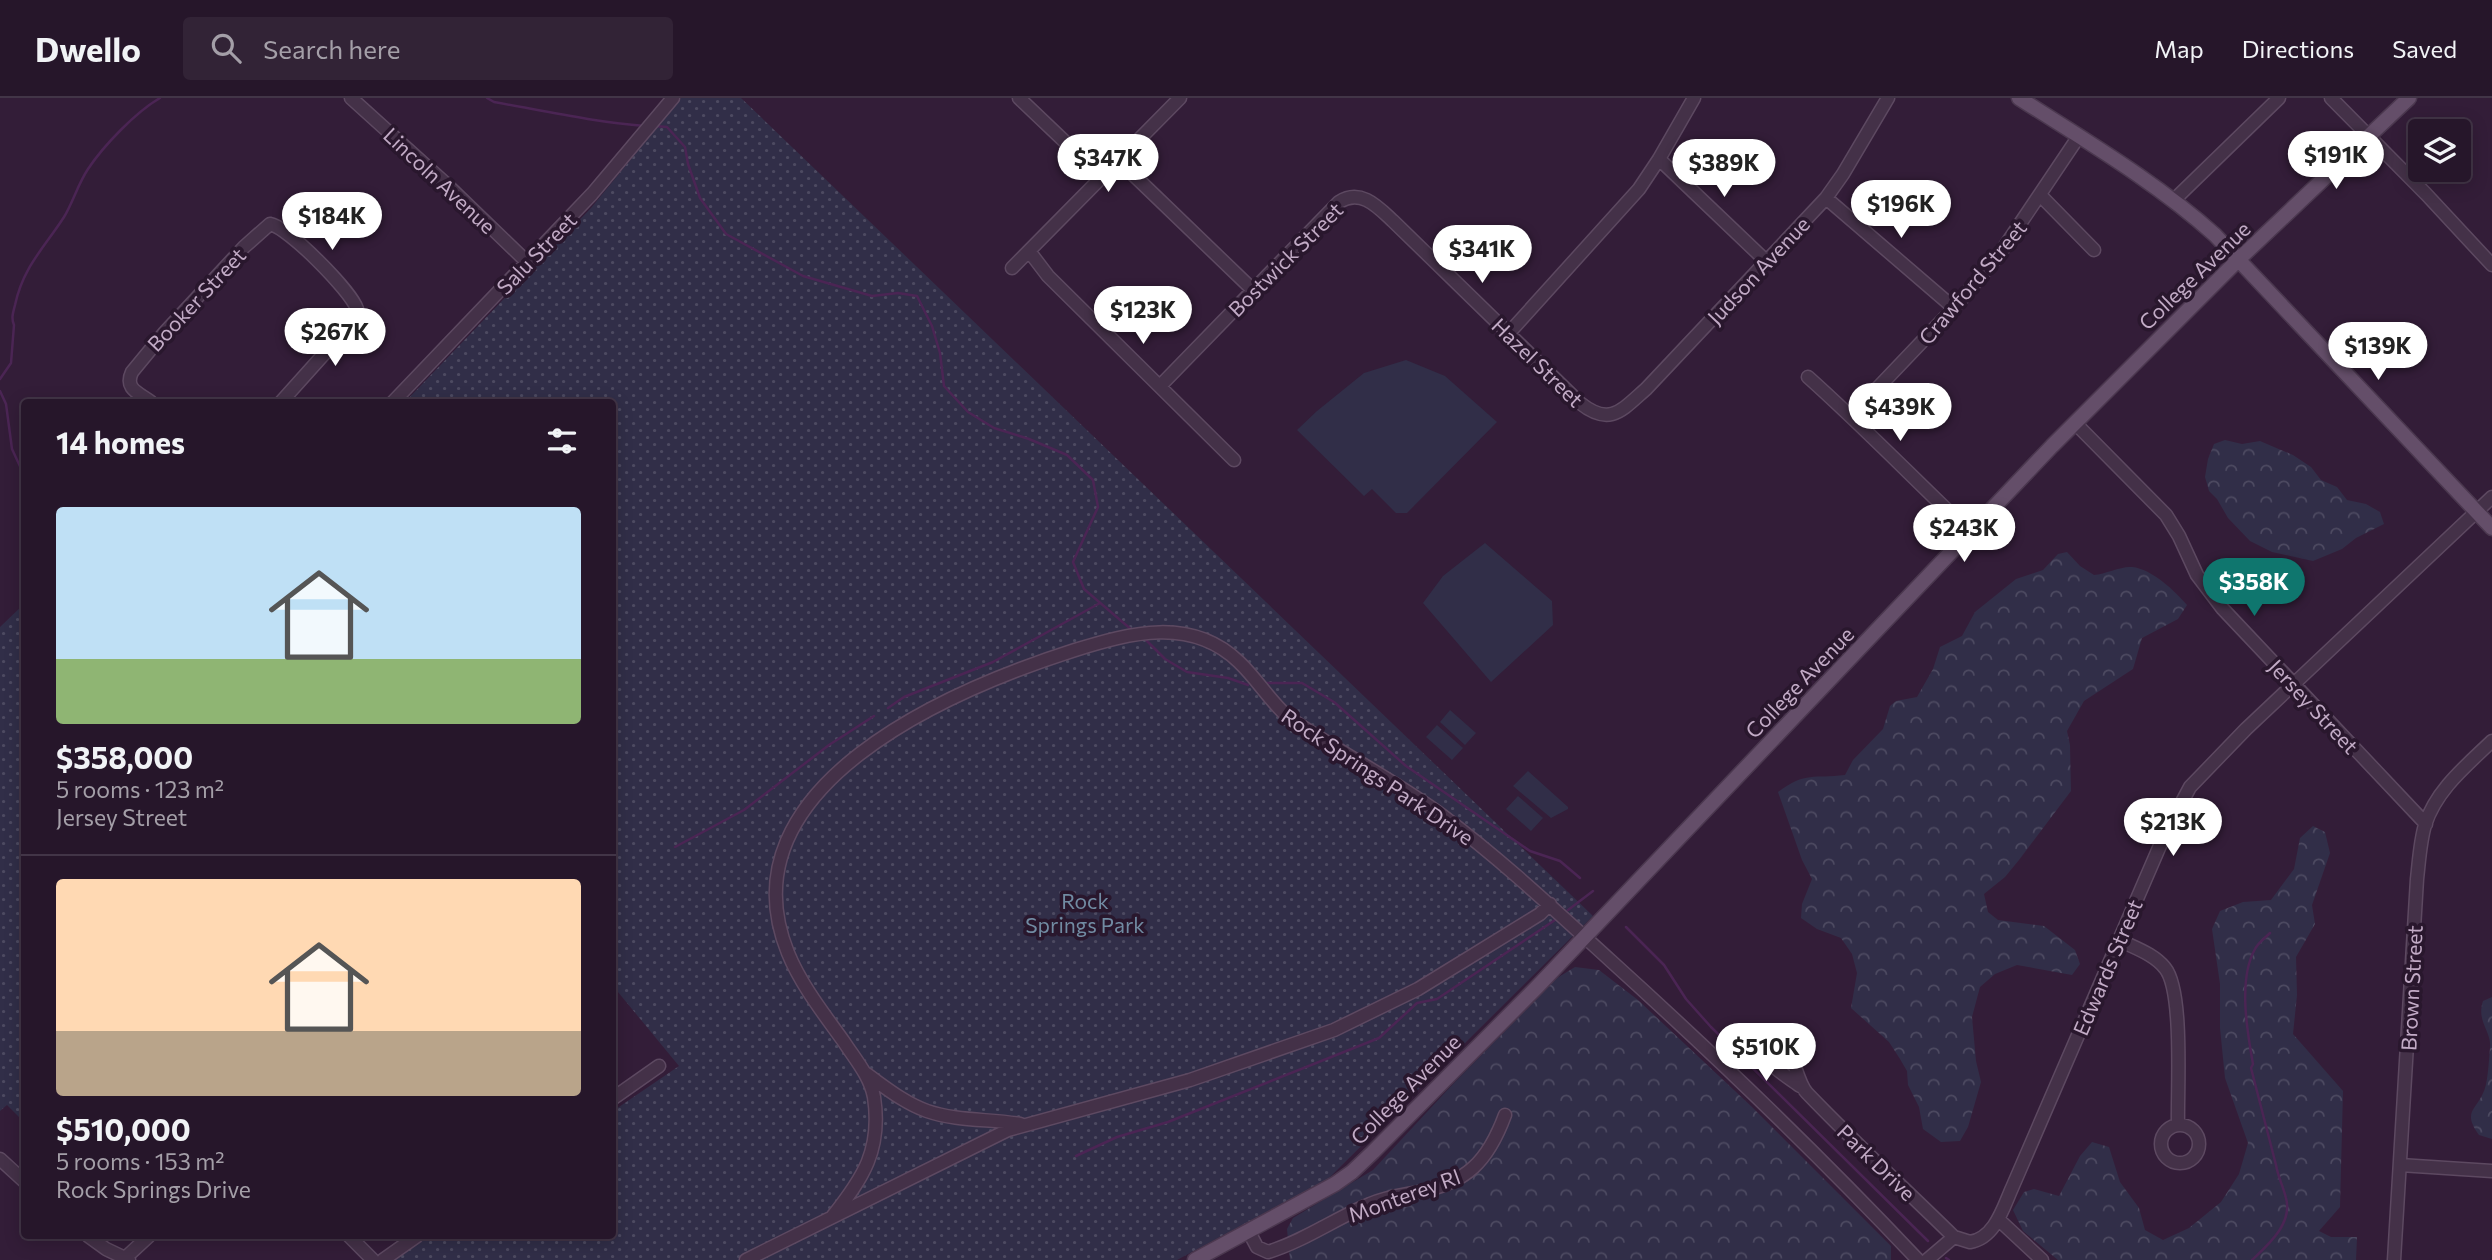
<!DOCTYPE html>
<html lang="en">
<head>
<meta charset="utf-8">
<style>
  body { margin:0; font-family:Commissioner,sans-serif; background:#322336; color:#f1f3f6; height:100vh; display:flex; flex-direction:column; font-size:26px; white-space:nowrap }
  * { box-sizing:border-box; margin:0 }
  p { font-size:23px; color:#a49fa8 }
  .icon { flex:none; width:38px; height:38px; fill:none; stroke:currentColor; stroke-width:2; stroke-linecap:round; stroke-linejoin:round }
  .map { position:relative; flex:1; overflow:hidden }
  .side { position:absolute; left:21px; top:301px; width:595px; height:840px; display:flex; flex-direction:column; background:#26162a; border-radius:7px; box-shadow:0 4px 18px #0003,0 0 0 2px #423547 }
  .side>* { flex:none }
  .tools { position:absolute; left:2408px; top:21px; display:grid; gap:14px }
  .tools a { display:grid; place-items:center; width:63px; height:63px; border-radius:7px; background:#26162a; box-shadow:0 4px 18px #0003,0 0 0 2px #423547; font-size:35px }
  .price { position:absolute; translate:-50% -60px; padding:0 16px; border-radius:24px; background:#fff; color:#222; font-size:23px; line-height:46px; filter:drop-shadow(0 2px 4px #0008) }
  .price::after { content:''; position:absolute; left:50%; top:42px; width:21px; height:16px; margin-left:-10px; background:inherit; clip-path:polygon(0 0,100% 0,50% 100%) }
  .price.current { background:#0f766e; color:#fff }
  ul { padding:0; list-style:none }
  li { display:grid; align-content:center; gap:14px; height:371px; padding:0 35px }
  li+li { border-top:2px solid #423547 }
  li span { display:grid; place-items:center; height:217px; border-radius:7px; color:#555 }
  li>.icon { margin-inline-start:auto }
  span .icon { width:126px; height:126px; fill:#fffc; stroke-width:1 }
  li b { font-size:30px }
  h2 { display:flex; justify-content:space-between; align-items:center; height:84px; padding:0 35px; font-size:30px }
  header { display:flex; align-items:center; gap:42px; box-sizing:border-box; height:98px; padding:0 35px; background:#26162a; border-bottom:2px solid #423547 }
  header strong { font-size:33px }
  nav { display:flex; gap:38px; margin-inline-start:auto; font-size:24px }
  .search { width:490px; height:63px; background:#322336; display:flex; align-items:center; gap:18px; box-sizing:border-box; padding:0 24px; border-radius:7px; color:#a49fa8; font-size:26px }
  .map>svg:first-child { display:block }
</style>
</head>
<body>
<header>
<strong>Dwello</strong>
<div class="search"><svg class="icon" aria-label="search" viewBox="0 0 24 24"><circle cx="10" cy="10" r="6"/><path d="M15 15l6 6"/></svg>Search here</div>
<nav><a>Map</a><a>Directions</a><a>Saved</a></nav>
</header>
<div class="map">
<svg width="2492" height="1162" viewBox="0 0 2492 1162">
  <defs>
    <pattern id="grass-dots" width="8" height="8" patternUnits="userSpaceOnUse" patternTransform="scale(1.75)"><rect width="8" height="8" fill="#312e48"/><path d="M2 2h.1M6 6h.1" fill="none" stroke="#4d4a61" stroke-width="1.8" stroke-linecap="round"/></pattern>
    <pattern id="forest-crowns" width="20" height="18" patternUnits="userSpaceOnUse" patternTransform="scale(1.75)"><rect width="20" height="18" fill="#312e48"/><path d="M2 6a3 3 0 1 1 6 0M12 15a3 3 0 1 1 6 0" fill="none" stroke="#4d4a61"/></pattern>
  </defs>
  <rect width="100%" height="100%" fill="#331d38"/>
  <path fill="url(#grass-dots)" d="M681 0H741L1593 818 1328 1081 1177 1162H394L430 1138H612L613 1013 679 968 613 888 612 304H405L591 110Z
    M24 506V1024L7 1007 0 1013V529Z"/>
  <path fill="url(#forest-crowns)" d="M2225 342 2242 346 2260 343 2293 357 2311 369 2321 382 2337 389 2347 402 2366 406 2380 414 2384 426 2356 440 2342 451 2313 463 2272 454 2250 443 2228 420 2217 401 2209 393 2205 379 2208 361 2214 346Z
    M2067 454 2080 468 2094 477C2106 476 2121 468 2132 469 2152 471 2175 493 2187 507L2178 521 2142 540 2133 571 2084 603 2067 633 2070 647 2071 693 2019 762 2005 779 1984 796 1988 814 1998 822 2044 828 2075 852 2080 866 2072 877 2017 867 1995 876 1980 889 1972 919 1976 963 1981 984 1968 1029 1960 1043 1941 1044 1923 1031 1919 1009 1908 987 1907 973 1900 961 1889 944 1851 910 1857 875 1852 856 1841 840 1817 831 1801 820 1802 806 1812 781 1802 762 1778 694C1806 673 1814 681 1845 677L1853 662 1883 631 1890 608 1896 603 1917 599 1933 571 1940 549 1962 538 1975 514 2016 481 2043 472 2058 456Z
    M2313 728 2325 734 2330 755 2312 807 2315 826 2296 859 2297 897 2293 936 2343 993 2340 1109 2319 1133 2331 1139H2357L2356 1162H2058L2023 1133 2013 1112 2024 1094 2034 1091 2059 1098 2080 1058 2092 1044 2109 1049 2120 1084 2139 1110 2145 1132 2163 1142 2189 1130 2221 1104 2239 1076 2248 1045 2225 980 2220 930V886L2212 831 2220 813 2243 804 2271 802 2294 771 2300 740Z
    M1575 869 1599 872 1638 902 1751 1008 1891 1148V1162H1290L1287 1131 1293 1120 1373 1072 1453 986 1557 880Z
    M2492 899V1041L2479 1037C2462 1013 2476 1013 2484 993 2488 984 2489 961 2490 950 2492 933 2476 924 2483 903Z"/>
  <path fill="#312e48" d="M1406 262 1445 278 1497 324 1407 415H1396L1372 391 1364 398 1297 332 1317 313 1364 275Z
    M1485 445 1552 503 1553 527 1491 584 1423 505 1443 478Z
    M1450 612 1476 635 1465 647 1440 624Z
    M1437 627 1463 650 1452 662 1426 639Z
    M1528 673 1568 709V711L1551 720 1513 688Z
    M1518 698 1543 720 1531 733 1506 711Z"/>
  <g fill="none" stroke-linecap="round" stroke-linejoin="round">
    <path stroke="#4b2554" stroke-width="2.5" d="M487 0 494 4C545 13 594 24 645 28
      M655 28 667 29 685 49 688 66 700 100 726 136 803 178 872 198 898 195 917 198 932 228 940 255 944 288 968 314 994 330 1029 341 1067 357 1093 382 1098 409 1073 464 1084 491 1133 533
      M0 281 11 265 14 227C11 220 13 215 15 207 23 169 44 150 64 119 73 104 78 86 88 71 104 47 136 14 160 0
      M0 293 6 306 12 351 24 377
      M1144 540 1165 561 1187 574 1228 580 1248 587
      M1262 585H1302L1334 604 1406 668 1530 753 1560 763 1580 780
      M888 610 904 599 993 564 1100 505
      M675 749 744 712 829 647 874 618
      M1568 812 1593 793
      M1626 829 1664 867 1686 901 1711 929 1928 1143
      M1076 1058 1117 1039 1168 1024 1379 940 1417 905 1437 901 1555 822
      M1946 1160 1949 1162
      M2252 1162C2269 1146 2293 1125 2286 1100 2283 1088 2278 1079 2276 1067L2251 970 2253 966C2247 933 2238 881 2255 851 2258 845 2265 840 2270 835"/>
    <g stroke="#5d4961" stroke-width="15">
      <path id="minor" d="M351 0 444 84 527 164
        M1019 0 1102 79
        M2331 0 2426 96 2492 167
        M1659 61 1767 164
        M1119 63 1253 192
        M2041 98 2094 152
        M1826 100 1954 210
        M2174 102 2279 0
        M1029 153 1048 178 1234 362
        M1012 170 1180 0
        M1508 236 1639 91 1659 61 1694 0
        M1808 279C1864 329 1916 383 1970 434
        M1160 288 1339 104C1361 90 1378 109 1393 123L1580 305C1610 329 1622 312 1646 291L1826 100 1843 76 1888 0
        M151 304C139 295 124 291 132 274L165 234 244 149 270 126C288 129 351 193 357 211L351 226 281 304
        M393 304 592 96 673 0
        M1851 318 1954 210 2001 154 2079 38
        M2075 325 2166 417 2179 438 2197 477 2222 510 2426 726
        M2119 842C2135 850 2154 856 2165 870 2184 893 2177 995 2178 1027
        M865 975C885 989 904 1005 927 1013 956 1023 990 1021 1020 1026
        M1800 988C1785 977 1756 961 1759 940L1769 934C1793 935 1793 980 1807 995 1854 1044 1905 1091 1954 1139L1970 1144C1995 1140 2003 1110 2012 1090L2165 736 2190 689 2246 631 2492 399
        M612 1001 659 968
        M2161 1046a19 19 0 1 1 38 0a19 19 0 1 1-38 0Z
        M0 1061 24 1083
        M2400 1067 2492 1073
        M832 1119C863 1080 882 1052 874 999 870 978 855 961 844 944 824 916 801 887 788 855 720 688 953 591 1075 552 1130 535 1191 518 1239 564 1257 581 1269 602 1288 619 1338 654 1394 682 1443 718 1503 763 1557 814 1611 863 1717 959 1820 1058 1918 1162
        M1998 1121 2042 1162
        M1248 1132 1257 1149 1268 1154C1304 1143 1336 1120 1370 1106 1385 1099 1402 1097 1418 1094 1467 1085 1488 1063 1505 1017
        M88 1138 106 1151 129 1162
        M349 1138 373 1162
        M123 1162 149 1138
        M383 1162 417 1138
        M746 1162 1008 1032 1190 982 1334 932 1418 891 1540 816 1550 806
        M1927 1162 1954 1139
        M2394 1162 2417 781C2419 764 2420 744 2425 727 2436 692 2466 668 2492 643"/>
    </g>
    <g stroke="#4b384f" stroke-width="17">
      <path id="major" d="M2019 0C2086 43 2156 84 2215 137L2492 430
        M1195 1162 1335 1086 1352 1074 1373 1054 1538 888 2052 348 2239 161 2409 0"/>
    </g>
    <use href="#minor" stroke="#443148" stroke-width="12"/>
    <use href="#major" stroke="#644e69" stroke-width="14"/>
  </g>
  <g text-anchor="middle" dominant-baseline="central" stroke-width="7" stroke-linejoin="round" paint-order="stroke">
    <g font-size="21" fill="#c2abc6" stroke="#29172d">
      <text transform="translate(440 82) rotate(43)">Lincoln Avenue</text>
      <text transform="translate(536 155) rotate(-46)">Salu Street</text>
      <text transform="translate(1285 161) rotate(-45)">Bostwick Street</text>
      <text transform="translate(1758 172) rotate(-47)">Judson Avenue</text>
      <text transform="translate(2194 177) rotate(-44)">College Avenue</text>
      <text transform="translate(1972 184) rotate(-50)">Crawford Street</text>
      <text transform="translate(196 201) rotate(-47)">Booker Street</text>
      <text transform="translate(1538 264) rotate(44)">Hazel Street</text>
      <text transform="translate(1799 584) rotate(-46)">College Avenue</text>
      <text transform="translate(2314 608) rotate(47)">Jersey Street</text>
      <text transform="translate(1378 678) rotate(34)">Rock Springs Park Drive</text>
      <text transform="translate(2107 869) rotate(-67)">Edwards Street</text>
      <text transform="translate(2411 890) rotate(-87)">Brown Street</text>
      <text transform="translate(1405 991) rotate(-45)">College Avenue</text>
      <text transform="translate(1877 1064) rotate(44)">Park Drive</text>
      <text transform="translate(1404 1097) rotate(-20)">Monterey Rl</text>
    </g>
    <g font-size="21" fill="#718ba2" stroke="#29172d">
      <text x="1085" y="802">Rock<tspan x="1085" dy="24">Springs Park</tspan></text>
    </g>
  </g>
</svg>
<div class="tools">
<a><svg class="icon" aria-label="layers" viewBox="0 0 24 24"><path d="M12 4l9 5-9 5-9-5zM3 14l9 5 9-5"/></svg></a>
</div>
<b class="price" style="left:2336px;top:93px">$191K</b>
<b class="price" style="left:1108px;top:96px">$347K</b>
<b class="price" style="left:1724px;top:101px">$389K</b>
<b class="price" style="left:1901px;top:142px">$196K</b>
<b class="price" style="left:332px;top:154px">$184K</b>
<b class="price" style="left:1482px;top:187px">$341K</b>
<b class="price" style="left:1143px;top:248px">$123K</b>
<b class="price" style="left:335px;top:270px">$267K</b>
<b class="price" style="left:2378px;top:284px">$139K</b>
<b class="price" style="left:1900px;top:345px">$439K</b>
<b class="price" style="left:1964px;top:466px">$243K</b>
<b class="price current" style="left:2254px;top:520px">$358K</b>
<b class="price" style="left:2173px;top:760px">$213K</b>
<b class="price" style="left:1766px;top:985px">$510K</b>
<section class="side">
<h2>14 homes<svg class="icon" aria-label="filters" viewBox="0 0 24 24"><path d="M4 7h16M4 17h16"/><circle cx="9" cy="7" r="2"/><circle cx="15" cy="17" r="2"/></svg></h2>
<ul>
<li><span style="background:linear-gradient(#bfe0f5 70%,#8fb573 0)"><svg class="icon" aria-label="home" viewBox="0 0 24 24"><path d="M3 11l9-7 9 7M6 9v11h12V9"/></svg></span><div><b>$358,000</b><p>5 rooms · 123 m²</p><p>Jersey Street</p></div></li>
<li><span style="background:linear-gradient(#ffd9b3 70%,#b9a48a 0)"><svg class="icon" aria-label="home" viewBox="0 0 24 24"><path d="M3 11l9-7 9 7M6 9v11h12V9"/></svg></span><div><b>$510,000</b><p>5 rooms · 153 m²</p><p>Rock Springs Drive</p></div></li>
</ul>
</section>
</div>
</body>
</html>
